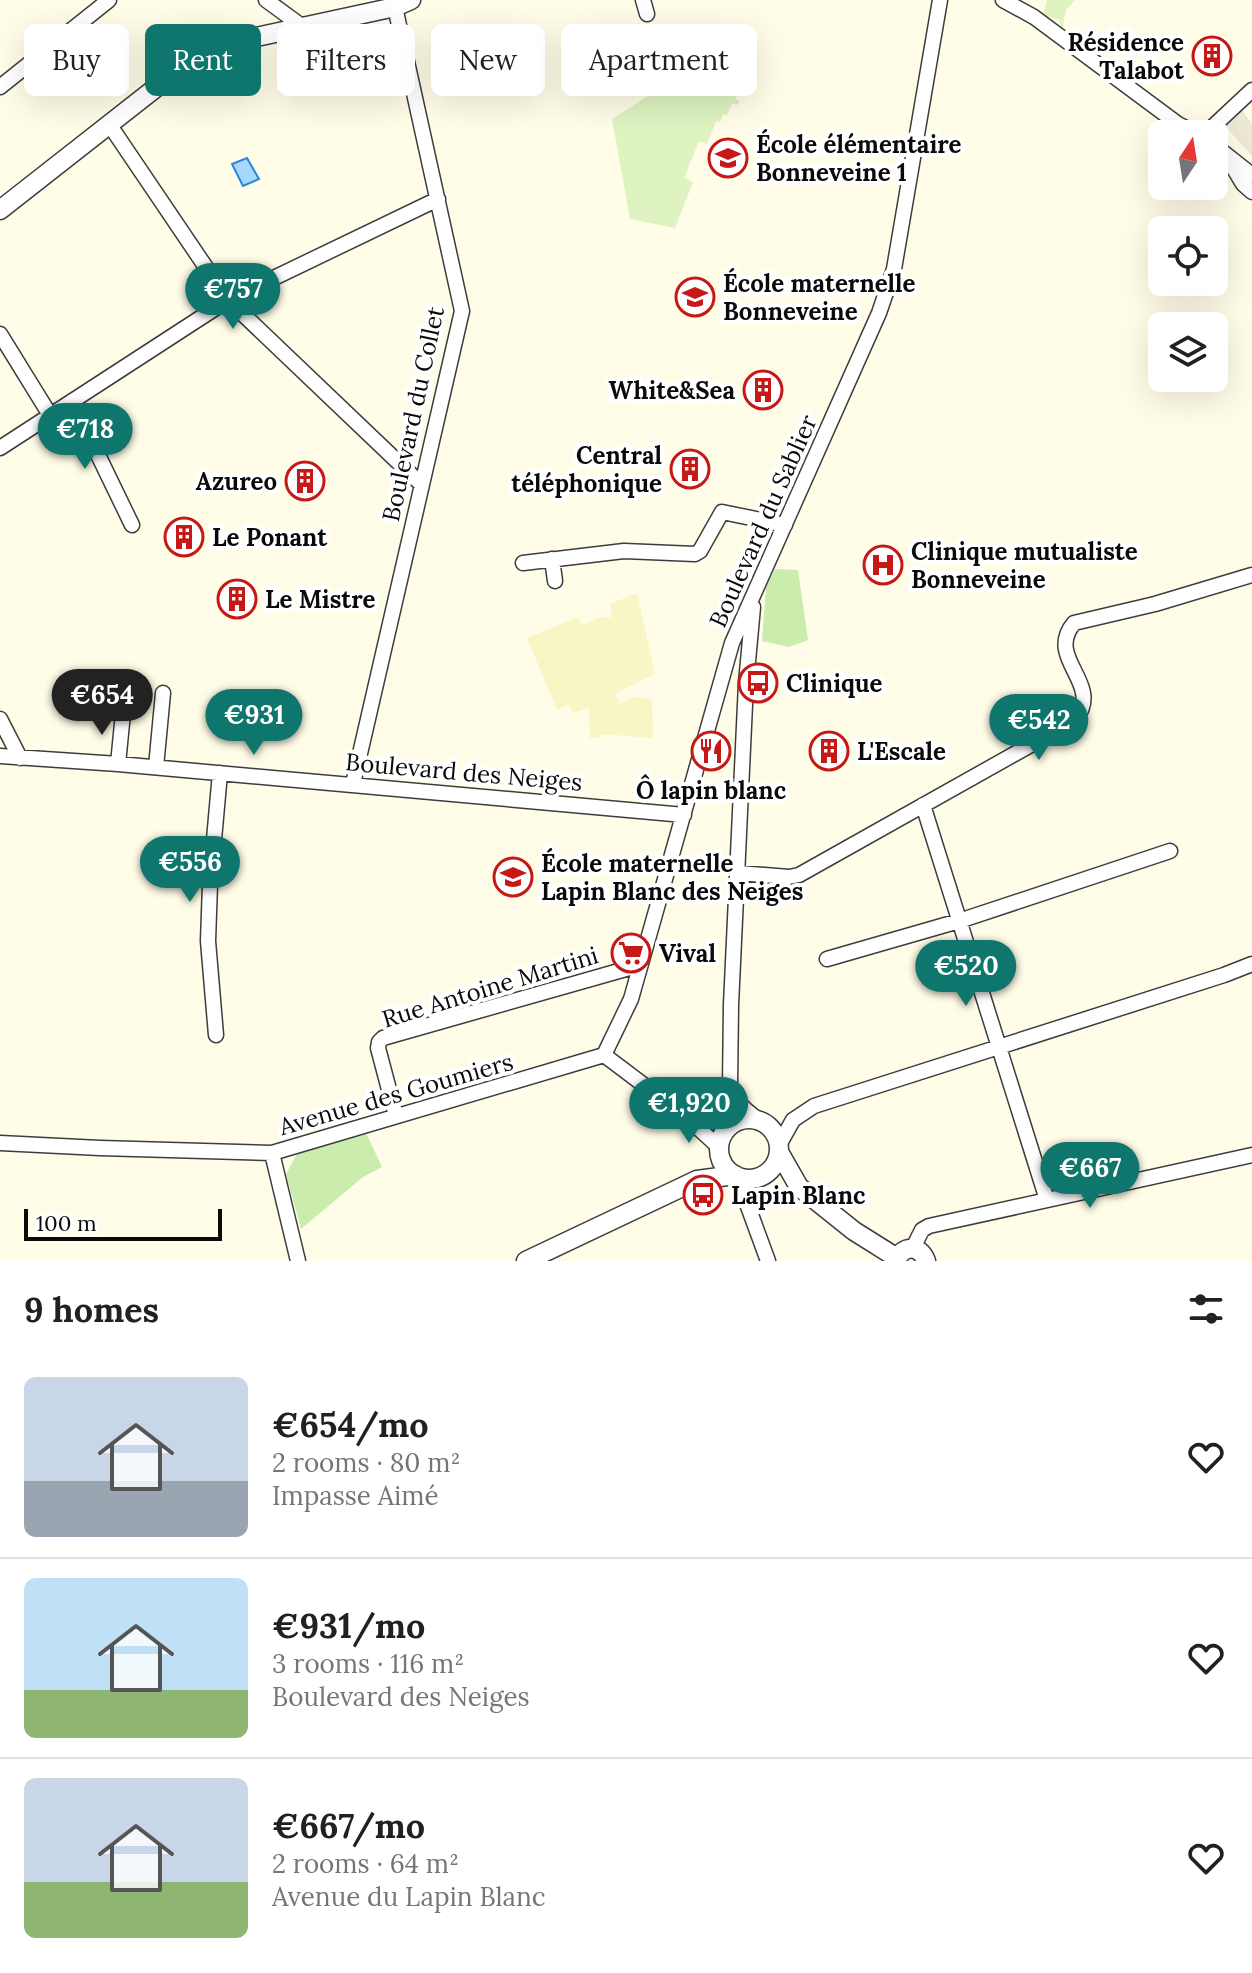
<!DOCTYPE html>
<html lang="en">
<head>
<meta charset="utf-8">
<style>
  body { margin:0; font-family:Lora,serif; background:#f2f2f2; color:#202124; height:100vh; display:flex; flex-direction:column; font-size:30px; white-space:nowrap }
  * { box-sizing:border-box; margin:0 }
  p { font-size:26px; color:#757577 }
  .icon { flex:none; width:44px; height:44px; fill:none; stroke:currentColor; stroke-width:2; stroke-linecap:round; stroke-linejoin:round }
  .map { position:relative; height:1261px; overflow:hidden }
  .side { display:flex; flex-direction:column; background:#fff; flex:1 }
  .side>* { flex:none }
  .banner { position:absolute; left:24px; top:24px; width:800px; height:72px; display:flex; gap:16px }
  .needle { width:52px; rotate:12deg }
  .fabs { position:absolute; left:1148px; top:120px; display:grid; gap:16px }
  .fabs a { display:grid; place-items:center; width:80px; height:80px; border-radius:12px; background:#fff; box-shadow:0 8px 32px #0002; font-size:40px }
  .scale { position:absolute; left:24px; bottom:20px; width:198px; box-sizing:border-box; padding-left:8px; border:4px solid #0a0a0a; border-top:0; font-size:22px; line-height:28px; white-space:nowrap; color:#0a0a0a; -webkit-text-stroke:6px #fff; paint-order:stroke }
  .price { position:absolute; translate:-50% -68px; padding:0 18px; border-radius:28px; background:#0f766e; color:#fff; font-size:26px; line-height:52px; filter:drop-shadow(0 2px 4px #0008) }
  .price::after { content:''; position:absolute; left:50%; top:48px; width:24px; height:18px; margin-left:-12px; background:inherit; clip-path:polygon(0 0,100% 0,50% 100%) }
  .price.active { background:#222; color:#fff }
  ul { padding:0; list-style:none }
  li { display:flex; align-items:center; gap:24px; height:200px; padding:0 24px }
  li+li { border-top:2px solid #e0e0e0 }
  li span { display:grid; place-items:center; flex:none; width:224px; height:160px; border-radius:12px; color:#555 }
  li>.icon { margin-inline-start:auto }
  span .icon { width:96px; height:96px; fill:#fffc; stroke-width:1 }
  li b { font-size:34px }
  h2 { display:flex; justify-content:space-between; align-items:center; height:96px; padding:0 24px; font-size:34px }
  .pill { padding:0 28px; border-radius:12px; background:#fff; box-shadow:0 8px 32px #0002; font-size:28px; line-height:72px }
  .pill.active { background:#0f766e; color:#fff }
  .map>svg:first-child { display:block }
</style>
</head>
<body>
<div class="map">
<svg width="1252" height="1261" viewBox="0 0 1252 1261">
  <rect width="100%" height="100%" fill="#fffce7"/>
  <path fill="#f7f6c4" d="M637 593 655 674 615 694 620 704 633 697 652 699 653 738 602 734 601 738H590L589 708 573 713 569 704 557 710 527 638 578 617 582 625 604 616 605 618 612 617 610 604Z"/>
  <path fill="#caecad" d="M775 569 798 570 808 640 789 647 762 641 766 588Z
    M366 1133 382 1167 363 1177 301 1229 286 1174 298 1152Z"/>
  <path fill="#def3c0" d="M1047 0H1075L1066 10 1062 30 1059 20 1043 15Z
    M679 76 738 87 736 99 739 101 738 105 732 103 727 115 723 114 720 122 716 121 707 144 699 141 684 178 693 182 675 228 630 219 612 119Z"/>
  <path fill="#eee9d7" d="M1242 111 1252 123V156L1225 126Z"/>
  <path fill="#a6d7fc" stroke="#2688da" stroke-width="2" d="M247 158 259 179 243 186 232 164Z"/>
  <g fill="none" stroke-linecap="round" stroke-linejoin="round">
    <g stroke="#3d3d3d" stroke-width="17">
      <path id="minor" d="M266 0 303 27
        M643 0 647 14
        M1003 0 1034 17 1178 124 1197 134
        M0 87 109 0
        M109 124 228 300 421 484
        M1205 134 1252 90
        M1214 145 1252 175
        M1231 164 1243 184 1252 192
        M0 334 50 415
        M72 401 132 525
        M0 448 228 300 438 199
        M552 559 555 581
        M523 563 624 551 695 554 700 551 722 512 785 525
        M753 607 746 683 731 1005 730 1086 736 1100 746 1110 761 1122
        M0 719 20 758
        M0 756 118 764 684 815
        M118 764 123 713
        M156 767 163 693
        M353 784 462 311 395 7
        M923 805 1047 1200
        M738 873 789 877 799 875 1075 720C1105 683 1044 659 1074 623L1155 604 1252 575
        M827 959 959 921 1170 851
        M216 1035 208 941 210 884 220 773
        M604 1055 631 999 732 643 879 313 894 269 940 0
        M604 1055 685 1116 720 1148
        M396 1116 378 1048 379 1042 383 1038 640 965
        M686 1116 721 1122H736
        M0 1143 100 1148 272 1153 604 1055
        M779 1145 793 1120 814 1106 1224 975 1252 964
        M272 1153 298 1261
        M743 1178 742 1190 768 1261
        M913 1248 922 1230 929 1226 1252 1155"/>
    </g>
    <g stroke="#3d3d3d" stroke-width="21">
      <path id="tertiary" d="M0 210 167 79 193 63 247 39 395 7 411 0
        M719 1149a30 30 0 1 1 60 0a30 30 0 1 1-60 0Z
        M779 1152 799 1187 854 1231 897 1258
        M526 1261 697 1180 735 1175
        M896 1261C902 1245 920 1244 926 1261"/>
    </g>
    <use href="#minor" stroke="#fff" stroke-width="14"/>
    <use href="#tertiary" stroke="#fff" stroke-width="18"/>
  </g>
  <defs>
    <g id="building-ring" transform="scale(2)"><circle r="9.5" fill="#fff" stroke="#c51817" stroke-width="1.5"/><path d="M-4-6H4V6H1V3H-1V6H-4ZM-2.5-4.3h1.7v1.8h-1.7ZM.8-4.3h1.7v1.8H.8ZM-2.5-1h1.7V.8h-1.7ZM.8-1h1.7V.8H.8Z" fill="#c51817"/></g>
    <g id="school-ring" transform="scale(2)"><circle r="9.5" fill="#fff" stroke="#c51817" stroke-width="1.5"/><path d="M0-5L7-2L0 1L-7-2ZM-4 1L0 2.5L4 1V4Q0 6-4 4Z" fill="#c51817"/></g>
    <g id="hospital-ring" transform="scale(2)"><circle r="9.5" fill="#fff" stroke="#c51817" stroke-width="1.5"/><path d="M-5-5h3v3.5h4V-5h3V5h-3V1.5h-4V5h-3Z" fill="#c51817"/></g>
    <g id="bus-ring" transform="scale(2)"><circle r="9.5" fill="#fff" stroke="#c51817" stroke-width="1.5"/><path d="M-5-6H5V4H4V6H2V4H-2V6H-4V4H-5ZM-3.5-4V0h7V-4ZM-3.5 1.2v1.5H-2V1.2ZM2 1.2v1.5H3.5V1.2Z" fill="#c51817"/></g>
    <g id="restaurant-ring" transform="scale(2)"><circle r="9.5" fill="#fff" stroke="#c51817" stroke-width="1.5"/><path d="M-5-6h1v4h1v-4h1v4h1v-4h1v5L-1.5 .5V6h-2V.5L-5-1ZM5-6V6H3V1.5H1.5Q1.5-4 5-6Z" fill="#c51817"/></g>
    <g id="supermarket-ring" transform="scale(2)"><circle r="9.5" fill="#fff" stroke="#c51817" stroke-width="1.5"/><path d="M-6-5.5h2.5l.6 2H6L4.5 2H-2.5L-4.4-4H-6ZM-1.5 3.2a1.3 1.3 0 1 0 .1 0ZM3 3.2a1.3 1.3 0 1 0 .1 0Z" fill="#c51817"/></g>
  </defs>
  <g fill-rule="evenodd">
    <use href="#building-ring" x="1212" y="56"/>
    <use href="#school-ring" x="728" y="158"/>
    <use href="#school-ring" x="695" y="297"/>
    <use href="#building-ring" x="763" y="390"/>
    <use href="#building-ring" x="690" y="469"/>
    <use href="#building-ring" x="305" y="481"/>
    <use href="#building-ring" x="184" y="537"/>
    <use href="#hospital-ring" x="883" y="565"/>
    <use href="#building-ring" x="237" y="599"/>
    <use href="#bus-ring" x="758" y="683"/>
    <use href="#restaurant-ring" x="711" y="751"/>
    <use href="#building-ring" x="829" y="751"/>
    <use href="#school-ring" x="513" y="877"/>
    <use href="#supermarket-ring" x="631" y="953"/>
    <use href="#bus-ring" x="703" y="1195"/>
  </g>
  <g text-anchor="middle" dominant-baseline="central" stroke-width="8" stroke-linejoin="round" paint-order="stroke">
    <g font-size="24" font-weight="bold" fill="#0a0a0a" stroke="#fff" text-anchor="start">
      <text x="1184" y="42" text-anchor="end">Résidence<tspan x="1184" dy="28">Talabot</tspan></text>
      <text x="756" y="144">École élémentaire<tspan x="756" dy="28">Bonneveine 1</tspan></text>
      <text x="723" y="283">École maternelle<tspan x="723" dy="28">Bonneveine</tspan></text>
      <text x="735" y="390" text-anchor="end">White&amp;Sea</text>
      <text x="662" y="455" text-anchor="end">Central<tspan x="662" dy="28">téléphonique</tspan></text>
      <text x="277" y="481" text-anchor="end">Azureo</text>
      <text x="212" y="537">Le Ponant</text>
      <text x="911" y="551">Clinique mutualiste<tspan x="911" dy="28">Bonneveine</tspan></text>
      <text x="265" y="599">Le Mistre</text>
      <text x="786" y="683">Clinique</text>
      <text x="857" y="751">L'Escale</text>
      <text x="711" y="790" text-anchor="middle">Ô lapin blanc</text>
      <text x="541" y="863">École maternelle<tspan x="541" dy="28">Lapin Blanc des Neiges</tspan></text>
      <text x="659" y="953">Vival</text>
      <text x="731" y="1195">Lapin Blanc</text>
    </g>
    <g font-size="24" fill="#0a0a0a" stroke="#fff">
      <text transform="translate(413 414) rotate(-78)">Boulevard du Collet</text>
      <text transform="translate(763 521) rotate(-66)">Boulevard du Sablier</text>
      <text transform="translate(464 772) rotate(5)">Boulevard des Neiges</text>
      <text transform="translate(490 987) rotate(-17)">Rue Antoine Martini</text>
      <text transform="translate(396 1094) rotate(-16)">Avenue des Goumiers</text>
    </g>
  </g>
</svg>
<div class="fabs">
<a><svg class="needle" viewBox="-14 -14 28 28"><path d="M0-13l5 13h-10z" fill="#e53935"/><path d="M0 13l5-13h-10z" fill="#757577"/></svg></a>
<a><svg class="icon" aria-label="locate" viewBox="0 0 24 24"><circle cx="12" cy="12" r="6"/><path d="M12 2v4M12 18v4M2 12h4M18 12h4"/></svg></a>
<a><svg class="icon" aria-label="layers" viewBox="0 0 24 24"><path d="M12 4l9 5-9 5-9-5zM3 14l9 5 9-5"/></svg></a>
</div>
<div class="scale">100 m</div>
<b class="price" style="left:233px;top:331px">€757</b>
<b class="price" style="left:85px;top:471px">€718</b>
<b class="price active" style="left:102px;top:737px">€654</b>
<b class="price" style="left:254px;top:757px">€931</b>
<b class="price" style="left:1039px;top:762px">€542</b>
<b class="price" style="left:190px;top:904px">€556</b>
<b class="price" style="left:966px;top:1008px">€520</b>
<b class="price" style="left:689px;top:1145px">€1,920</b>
<b class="price" style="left:1090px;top:1210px">€667</b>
<div class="banner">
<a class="pill">Buy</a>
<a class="pill active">Rent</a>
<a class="pill">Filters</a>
<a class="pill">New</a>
<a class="pill">Apartment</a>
</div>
</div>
<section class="side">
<h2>9 homes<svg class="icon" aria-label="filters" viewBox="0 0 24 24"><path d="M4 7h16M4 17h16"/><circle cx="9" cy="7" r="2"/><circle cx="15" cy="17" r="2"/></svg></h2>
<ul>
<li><span style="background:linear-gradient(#c9d6e8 65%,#9aa5b1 0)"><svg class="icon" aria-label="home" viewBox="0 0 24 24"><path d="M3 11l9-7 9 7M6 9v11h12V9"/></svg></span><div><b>€654/mo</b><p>2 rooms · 80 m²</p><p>Impasse Aimé</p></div><svg class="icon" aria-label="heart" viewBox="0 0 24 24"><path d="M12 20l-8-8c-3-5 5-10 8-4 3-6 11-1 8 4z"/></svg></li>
<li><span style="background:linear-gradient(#bfe0f5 70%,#8fb573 0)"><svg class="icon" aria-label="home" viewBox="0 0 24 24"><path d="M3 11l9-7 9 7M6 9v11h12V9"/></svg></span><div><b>€931/mo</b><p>3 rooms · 116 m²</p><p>Boulevard des Neiges</p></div><svg class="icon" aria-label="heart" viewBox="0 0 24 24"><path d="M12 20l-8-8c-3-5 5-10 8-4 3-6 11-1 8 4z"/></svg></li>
<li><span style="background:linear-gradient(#c9d6e8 65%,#8fb573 0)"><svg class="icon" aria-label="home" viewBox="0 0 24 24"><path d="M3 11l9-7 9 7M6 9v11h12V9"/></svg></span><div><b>€667/mo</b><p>2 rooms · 64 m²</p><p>Avenue du Lapin Blanc</p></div><svg class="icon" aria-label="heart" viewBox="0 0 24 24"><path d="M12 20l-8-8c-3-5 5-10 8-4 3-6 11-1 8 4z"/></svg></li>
</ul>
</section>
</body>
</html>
